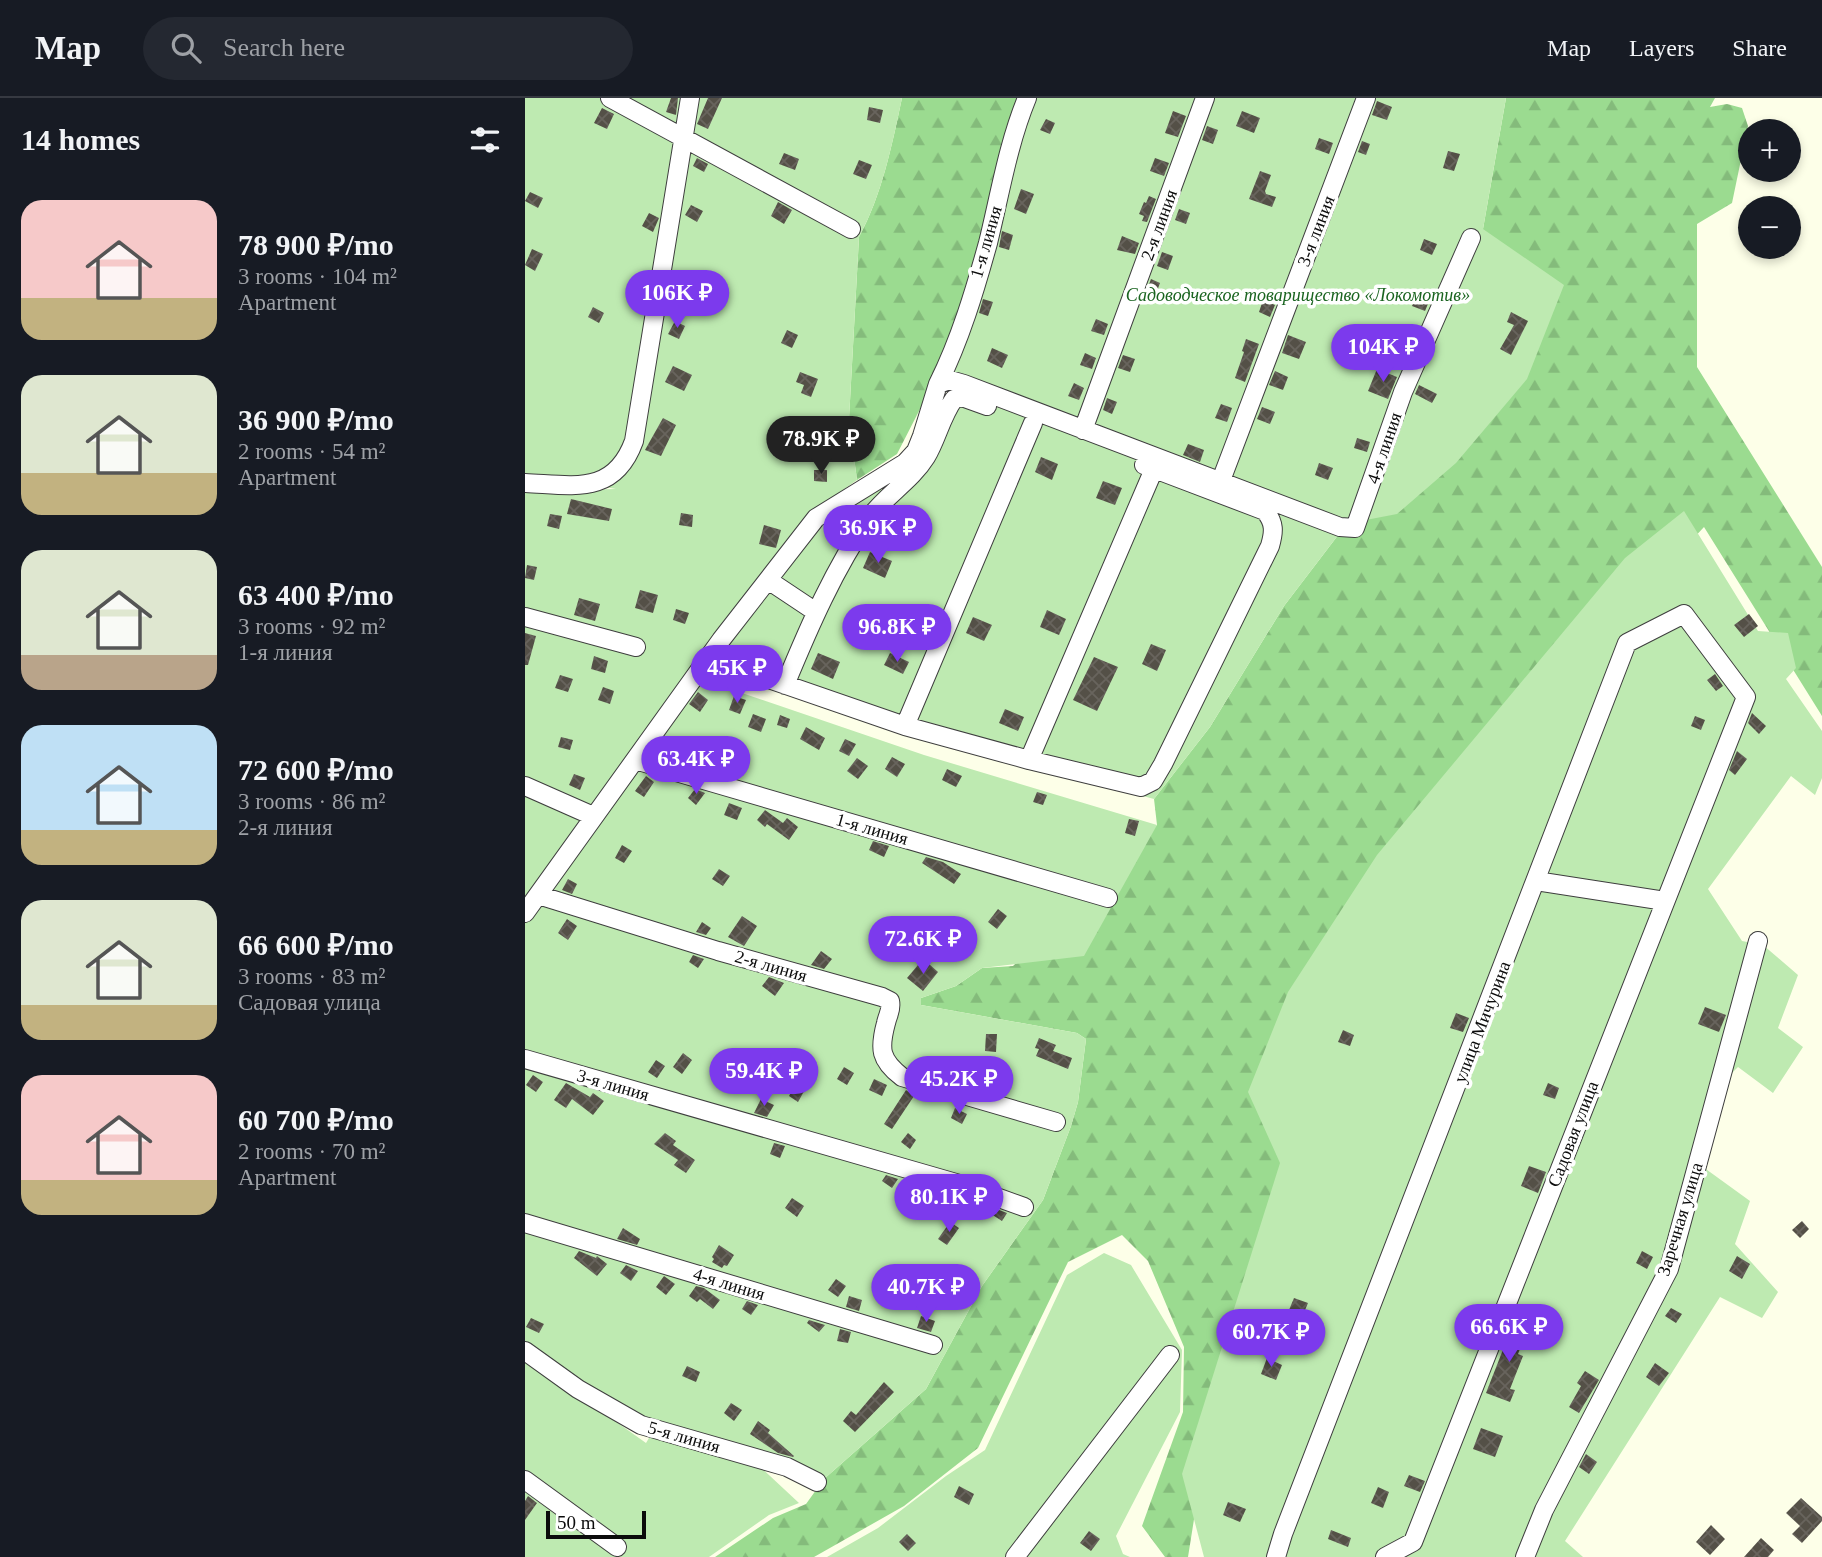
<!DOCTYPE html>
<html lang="en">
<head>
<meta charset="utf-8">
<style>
  body { margin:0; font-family:"Times New Roman",serif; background:#242831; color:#f1f3f6; height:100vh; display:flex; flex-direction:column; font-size:26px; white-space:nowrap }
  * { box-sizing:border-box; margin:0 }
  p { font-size:23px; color:#9ea1a6 }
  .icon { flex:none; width:38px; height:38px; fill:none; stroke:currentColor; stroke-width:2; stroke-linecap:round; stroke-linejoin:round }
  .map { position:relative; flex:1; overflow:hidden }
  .panel { display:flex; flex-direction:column; background:#171b24; width:525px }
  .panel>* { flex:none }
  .fabs { position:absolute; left:1213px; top:21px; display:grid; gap:14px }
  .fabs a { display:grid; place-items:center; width:63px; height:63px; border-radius:50%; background:#171b24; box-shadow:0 4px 10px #0003; font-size:35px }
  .scale { position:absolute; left:21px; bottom:18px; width:100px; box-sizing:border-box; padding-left:7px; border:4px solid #0b0b0b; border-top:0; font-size:19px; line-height:24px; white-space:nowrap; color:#0b0b0b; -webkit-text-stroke:5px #fff; paint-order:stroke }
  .price { position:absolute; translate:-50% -60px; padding:0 16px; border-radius:24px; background:#7c3aed; color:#fff; font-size:23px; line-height:46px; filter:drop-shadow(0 2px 4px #0008) }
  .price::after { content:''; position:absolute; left:50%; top:42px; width:21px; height:16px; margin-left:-10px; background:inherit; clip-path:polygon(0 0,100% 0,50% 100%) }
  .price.on { background:#222; color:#fff }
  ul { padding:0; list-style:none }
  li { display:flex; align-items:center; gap:21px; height:175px; padding:0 21px }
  li span { display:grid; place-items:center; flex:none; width:196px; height:140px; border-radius:21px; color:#555 }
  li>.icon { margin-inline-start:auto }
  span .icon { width:84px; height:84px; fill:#fffc; stroke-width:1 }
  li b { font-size:30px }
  h2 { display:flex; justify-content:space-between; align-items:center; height:84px; padding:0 21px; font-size:30px }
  header { display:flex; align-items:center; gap:42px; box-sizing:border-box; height:98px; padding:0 35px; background:#171b24; border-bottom:2px solid #363941 }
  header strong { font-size:33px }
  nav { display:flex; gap:38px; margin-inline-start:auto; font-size:24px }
  .search { width:490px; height:63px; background:#242831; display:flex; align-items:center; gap:18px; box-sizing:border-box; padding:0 24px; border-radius:38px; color:#9ea1a6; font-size:26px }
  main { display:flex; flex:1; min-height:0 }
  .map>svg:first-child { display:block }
</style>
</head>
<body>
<header>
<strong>Map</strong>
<div class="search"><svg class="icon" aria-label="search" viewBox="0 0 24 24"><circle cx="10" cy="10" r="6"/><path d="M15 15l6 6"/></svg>Search here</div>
<nav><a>Map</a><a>Layers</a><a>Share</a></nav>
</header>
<main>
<section class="panel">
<h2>14 homes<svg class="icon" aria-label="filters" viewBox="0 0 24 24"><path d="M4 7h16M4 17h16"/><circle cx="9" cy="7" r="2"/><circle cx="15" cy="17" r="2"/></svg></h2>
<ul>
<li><span style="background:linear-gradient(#f6c9c9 70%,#c2b280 0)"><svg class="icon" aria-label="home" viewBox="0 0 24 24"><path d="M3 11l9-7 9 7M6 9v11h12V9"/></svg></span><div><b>78 900 ₽/mo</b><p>3 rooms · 104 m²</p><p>Apartment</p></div></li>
<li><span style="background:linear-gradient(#dfe7d0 70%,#c2b280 0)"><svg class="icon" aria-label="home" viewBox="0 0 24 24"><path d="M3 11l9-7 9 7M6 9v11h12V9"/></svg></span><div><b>36 900 ₽/mo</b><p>2 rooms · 54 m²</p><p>Apartment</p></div></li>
<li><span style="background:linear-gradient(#dfe7d0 75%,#b9a48a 0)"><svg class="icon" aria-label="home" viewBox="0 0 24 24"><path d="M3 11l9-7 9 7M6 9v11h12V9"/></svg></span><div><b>63 400 ₽/mo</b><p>3 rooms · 92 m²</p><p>1-я линия</p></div></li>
<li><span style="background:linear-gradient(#bfe0f5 75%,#c2b280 0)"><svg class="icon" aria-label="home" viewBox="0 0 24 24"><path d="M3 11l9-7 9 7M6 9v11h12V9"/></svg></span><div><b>72 600 ₽/mo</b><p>3 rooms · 86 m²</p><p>2-я линия</p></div></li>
<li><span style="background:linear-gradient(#dfe7d0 75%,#c2b280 0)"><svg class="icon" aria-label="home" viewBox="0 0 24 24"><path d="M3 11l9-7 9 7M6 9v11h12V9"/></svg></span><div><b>66 600 ₽/mo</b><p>3 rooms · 83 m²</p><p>Садовая улица</p></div></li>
<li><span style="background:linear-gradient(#f6c9c9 75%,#c2b280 0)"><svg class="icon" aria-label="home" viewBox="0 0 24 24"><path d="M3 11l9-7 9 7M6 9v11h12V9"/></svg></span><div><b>60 700 ₽/mo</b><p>2 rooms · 70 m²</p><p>Apartment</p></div></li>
</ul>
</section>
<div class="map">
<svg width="1297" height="1459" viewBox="0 0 1297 1459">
  <defs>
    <pattern id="forest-firs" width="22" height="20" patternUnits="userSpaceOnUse" patternTransform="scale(1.75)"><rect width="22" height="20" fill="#9bdb90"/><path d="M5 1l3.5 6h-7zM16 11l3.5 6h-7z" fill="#84bb7b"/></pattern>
    <pattern id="building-cross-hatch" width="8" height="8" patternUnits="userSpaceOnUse" patternTransform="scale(1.75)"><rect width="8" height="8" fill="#545047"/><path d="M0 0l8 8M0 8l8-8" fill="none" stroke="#68645d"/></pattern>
  </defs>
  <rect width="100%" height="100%" fill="#fdffe8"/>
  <path fill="url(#forest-firs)" d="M377 0H497L416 270 372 356 332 382 324 321 334 139C357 97 367 47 377 0Z
    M981 0H1190L1185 9 1202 6 1217 10 1223 28 1207 105 1172 126V269L1297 469V618L1179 429 869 763 768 1064 677 1371 663 1459H640L617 1428 658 1314 659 1249 623 1163 597 1137 543 1164 453 1350 379 1408 289 1459H190L248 1420 281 1406 299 1381 401 1291 457 1188 518 1102 546 1028 553 1004 561 941 552 935 396 907V900L431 888 457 870 488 868 632 727 629 701 685 629 759 508 817 432 958 131Z"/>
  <path fill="#beeab1" d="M0 0H377C367 47 357 97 334 139L324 321 332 382 315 394 281 425 0 808V393L91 391 56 385 0 383Z
    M497 0H981L958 131 1039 187 1002 281 931 365 872 416 820 426 416 270Z
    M432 291 817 432 759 508 685 629 629 701 411 642 180 567 288 427 394 360 422 295Z
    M1159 413 1233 533 1263 535 1271 570 1261 581 1297 633V680L1290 697 1266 678 1183 791 1217 843 1238 847 1273 877 1253 930 1278 949 1248 995 1213 969 1184 998 1167 1061 1225 1103 1210 1146 1253 1194 1237 1220 1195 1199 1040 1443 1058 1459H679L657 1376 755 1065 723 994 763 894 852 757 1100 460Z
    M173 580 399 657 632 727 559 858 457 870 431 888 396 900V907L552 935 561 941 553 1004 546 1028 518 1102 457 1188 401 1291 299 1381 116 1322 0 1249V821Z
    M579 1155 606 1167 657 1252 655 1314 591 1438 598 1456 605 1459H302L353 1430 421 1378 460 1352 542 1177Z
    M0 1259 121 1345 127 1335 231 1365 274 1405 244 1417 184 1459H0Z"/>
  <path fill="url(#building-cross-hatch)" d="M146 0H153L151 17 141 14Z
    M183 0H197L183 31 172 26Z
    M852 3 867 9 862 22 847 17Z
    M344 9 358 12 355 25 342 22Z
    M77 10 89 16 82 31 69 25Z
    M648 13 661 18 653 39 640 35Z
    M717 13 735 20 729 35 711 28Z
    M521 21 530 25 525 36 515 32Z
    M682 28 693 32 688 46 677 42Z
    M794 40 808 45 804 56 790 51Z
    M837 43 845 46 841 57 833 54Z
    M923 53 935 56 929 73 918 70Z
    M259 55 274 61 270 72 254 66Z
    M172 60 183 66 179 74 168 68Z
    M630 60 644 65 639 78 625 73Z
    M334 62 347 67 341 81 328 76Z
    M735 73 746 77 740 93 741 96 751 99 747 109 724 101Z
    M496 91 509 96 501 116 489 111Z
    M5 94 18 100 13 110 0 103Z
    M624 98 631 101 622 124 617 123 619 118 614 116 619 104 621 105Z
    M253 104 267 112 259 126 246 118Z
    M166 107 178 113 172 124 160 117Z
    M654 111 665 115 661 126 650 122Z
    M124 115 134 120 128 134 117 128Z
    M477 133 488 137 484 152 474 149Z
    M597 138 614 145 610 156 592 152Z
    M899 141 912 146 907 157 895 152Z
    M7 151 18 156 10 173 0 167Z
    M637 154 648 158 643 172 632 168Z
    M626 181 635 185 629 201 620 197Z
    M157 189 168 195 162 206 151 201Z
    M892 196 905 201 900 213 887 208Z
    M458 201 468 204 463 218 454 215Z
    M738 202 750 207 745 219 734 214Z
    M68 209 79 215 74 225 63 219Z
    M986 214 1003 223 986 257 975 251 989 227 982 224Z
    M571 221 583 226 579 237 566 233Z
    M150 223 160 228 154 241 143 236Z
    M262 232 273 237 267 250 256 245Z
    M763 237 781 244 774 261 757 255Z
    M721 241 734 246 720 284 710 280 719 254 717 253Z
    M467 250 483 257 477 270 462 263Z
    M560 255 571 260 567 271 555 267Z
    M598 257 610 261 605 274 593 270Z
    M148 268 167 277 159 293 140 284Z
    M852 271 872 279 863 301 843 293Z
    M750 273 763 279 758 292 744 287Z
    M275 274 293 281 286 299 276 295 279 287 271 284Z
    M549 285 559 290 554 302 543 298Z
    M894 287 912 296 907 305 890 296Z
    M582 300 592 304 587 316 578 312Z
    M696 306 707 310 702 324 690 320Z
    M737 309 750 314 745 326 732 321Z
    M138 320 151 327 136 358 120 352Z
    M269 325 280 329 274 346 263 342Z
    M832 340 845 344 842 354 829 350Z
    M663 346 679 352 675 364 658 357Z
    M516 359 533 366 527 382 510 374Z
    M794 365 808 370 803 382 790 377Z
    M289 372H302V384L289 383Z
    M578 383 597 390 590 407 571 400Z
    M46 401 87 411 84 423 42 416Z
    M156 415 168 417 167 429 154 427Z
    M25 416 37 418 34 431 22 428Z
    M239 427 256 432 251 450 234 446Z
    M345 454 367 463 360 480 338 470Z
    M2 467 12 469 9 482 0 480Z
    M115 492 133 497 128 515 110 510Z
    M54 500 75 506 70 523 49 517Z
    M151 511 164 515 160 526 148 522Z
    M522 512 541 521 534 537 515 529Z
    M1224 516 1233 528 1219 539 1209 527Z
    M448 519 467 527 459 543 441 535Z
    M0 535 11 538 3 567H0Z
    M626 546 641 552 632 573 617 566Z
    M293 555 315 564 308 581 286 571Z
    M365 555 384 564 378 576 359 567Z
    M69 558 83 563 80 575 66 571Z
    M569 559 593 569 572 613 548 602Z
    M1190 576 1198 588 1191 593 1182 582Z
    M35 577 48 581 43 594 30 590Z
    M78 589 89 593 85 606 73 602Z
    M173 594 183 602 175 614 164 606Z
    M209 598 221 602 215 616 204 612Z
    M480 611 499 619 493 633 474 625Z
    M1227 615 1241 628 1234 636 1223 625Z
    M228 616 241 621 236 634 223 629Z
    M255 617 265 621 262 630 252 627Z
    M1170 618 1180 622 1176 632 1166 628Z
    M281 629 300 640 294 652 275 641Z
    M36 639 48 642 45 652 33 649Z
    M320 641 331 646 324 658 314 653Z
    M1212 653 1222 661 1210 677 1204 672Z
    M367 659 380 666 372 679 360 671Z
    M332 660 343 668 333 681 322 673Z
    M422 671 437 678 431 689 417 682Z
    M49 676 60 680 55 692 44 687Z
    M121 678 129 684 119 699 110 693Z
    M170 691 180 695 171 707 163 700Z
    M512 694 522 697 518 707 508 704Z
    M204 705 217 710 212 722 199 717Z
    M240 712 258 725 262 720 273 729 264 742 242 726 240 729 232 722Z
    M604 721 614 723 610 738 600 735Z
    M348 743 364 748 359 759 344 752Z
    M97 747 107 753 99 765 90 760Z
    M401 759 418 764 436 776 429 786 397 765Z
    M194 771 205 778 198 788 187 781Z
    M43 781 52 786 47 796 37 792Z
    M473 811 482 818 472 831 463 824Z
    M217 818 232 828 219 848 203 839Z
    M42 821 52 828 43 842 33 835Z
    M177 824 186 830 181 837 171 834Z
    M296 853 307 861 299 871 286 867Z
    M168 857 179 861 173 870 164 864Z
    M404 866 413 874 398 893 382 880 393 867 399 872Z
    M244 879 259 885 250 898 237 888Z
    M1180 909 1201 917 1194 934 1173 926Z
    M931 915 944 920 938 934 925 930Z
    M818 932 829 937 825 948 813 944Z
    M461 936H472L471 954 460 953Z
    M514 940 531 947 528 953 547 960 543 971 511 958 514 951 510 950Z
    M158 955 167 962 157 976 148 969Z
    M131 962 140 968 132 980 123 974Z
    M319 969 329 975 322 987 312 981Z
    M8 977 18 984 11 994 1 987Z
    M349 981 362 987 357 998 344 992Z
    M272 983 282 988 273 1004 264 998Z
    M41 985 65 999 68 995 79 1003 68 1017 47 1001 41 1010 29 1002Z
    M1023 985 1034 990 1030 1001 1018 997Z
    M381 992 389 998 367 1031 359 1026Z
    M236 1001 249 1007 242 1019 229 1015Z
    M430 1010 442 1016 437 1026 426 1020Z
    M140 1035 151 1043 148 1047 170 1062 161 1075 149 1067 153 1062 129 1046Z
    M383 1035 391 1042 385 1051 376 1044Z
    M249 1045 260 1048 255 1060 245 1056Z
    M1004 1068 1021 1074 1013 1095 996 1088Z
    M361 1077 373 1081 367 1090 357 1083Z
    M409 1090 419 1093 414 1103 404 1098Z
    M267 1100 279 1108 272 1119 260 1110Z
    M380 1100 389 1107 382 1117 373 1110Z
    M469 1110 482 1115 477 1123 466 1116Z
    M1277 1123 1284 1131 1275 1140 1267 1132Z
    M425 1124 434 1130 422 1147 413 1141Z
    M98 1130 115 1141 112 1147 92 1141Z
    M194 1147 209 1157 202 1168 199 1167 197 1170 187 1164 189 1161 187 1159Z
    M54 1153 71 1160 72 1158 82 1166 72 1178 49 1160Z
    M1117 1153 1128 1159 1122 1171 1111 1165Z
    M1212 1158 1225 1166 1217 1181 1204 1173Z
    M101 1167 113 1173 106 1183 95 1175Z
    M139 1178 150 1186 141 1197 131 1189Z
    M311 1181 321 1188 313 1199 303 1192Z
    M171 1188 179 1190 195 1202 188 1211 175 1201 172 1204 164 1198Z
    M324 1198 337 1202 334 1213 321 1209Z
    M769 1200 783 1205 778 1217 764 1212Z
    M222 1203 233 1207 226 1217 217 1211Z
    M1146 1210 1157 1216 1151 1225 1140 1218Z
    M396 1218 410 1223 406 1234 392 1230Z
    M6 1220 19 1226 14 1235 1 1229Z
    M996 1221 1005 1225 993 1256 998 1258 985 1291 990 1292 985 1304 961 1295 988 1226 993 1228Z
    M284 1222 300 1227 294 1234 282 1225Z
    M315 1231 326 1234 323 1245 312 1243Z
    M760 1237 772 1241 767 1254 755 1249Z
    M742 1260 757 1267 751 1282 736 1276Z
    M1130 1265 1144 1275 1134 1288 1121 1279Z
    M162 1268 175 1274 171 1284 157 1278Z
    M1060 1273 1074 1282 1054 1315 1044 1309 1056 1288 1052 1285Z
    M359 1284 369 1294 330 1334 318 1323 326 1313 331 1317Z
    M206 1305 217 1312 209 1323 199 1315Z
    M233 1323 245 1332 243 1335 269 1358 268 1359 253 1355 225 1336Z
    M956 1330 978 1338 970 1359 948 1351Z
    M1061 1356 1072 1364 1064 1376 1054 1369Z
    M884 1377 900 1383 895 1394 879 1388Z
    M434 1388 449 1396 444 1407 429 1399Z
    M853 1389 864 1394 858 1410 846 1405Z
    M3 1398 12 1405 0 1422V1403Z
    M1276 1400 1297 1419V1423L1277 1445 1267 1436 1275 1428 1261 1415Z
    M703 1404 721 1411 715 1424 698 1417Z
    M1186 1427 1200 1441 1185 1457 1171 1444Z
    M806 1432 826 1440 823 1449 803 1441Z
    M564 1433 575 1441 566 1453 555 1445Z
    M382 1436 391 1445 383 1453 374 1444Z
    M1236 1440 1249 1452 1243 1459H1219Z"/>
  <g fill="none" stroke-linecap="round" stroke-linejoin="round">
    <g stroke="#3e3e3e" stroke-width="20">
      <path id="minor" d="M85 0 326 131
        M413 286C435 242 450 192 463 145 475 96 483 46 502 0
        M558 332 680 0
        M0 385C48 387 89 398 109 343L165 0
        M692 393 841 0
        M243 482 291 514
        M0 519 111 549
        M183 560 380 628 504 662 616 689 628 683 638 666 745 448C749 434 750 425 740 413L619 367
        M260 587C284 529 309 471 345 419 361 397 386 383 401 359 412 341 416 319 429 301L437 299 462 308
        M380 628 508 325
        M110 662 583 800
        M504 662 629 371
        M0 688 68 718
        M1011 783 1140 803
        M13 797 193 853 357 899 365 903C367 912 363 916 361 925 354 951 355 962 377 979L531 1024
        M0 815 196 542 291 420 380 365 391 353 397 338 413 286 425 282 439 286 815 429 830 430 878 294 946 140
        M0 961 438 1087 499 1109
        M0 1125 408 1247
        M0 1253 53 1291 116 1327 262 1369 292 1384
        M0 1382 92 1449
        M490 1459 645 1257
        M751 1459 758 1436 1102 545 1159 516 1221 599 888 1444 860 1459
        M1000 1459 1019 1412 1144 1171 1233 843"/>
    </g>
    <use href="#minor" stroke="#fff" stroke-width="18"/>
  </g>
  <g text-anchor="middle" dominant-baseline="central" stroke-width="7" stroke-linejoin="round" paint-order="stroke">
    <g font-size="18" fill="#0b0b0b" stroke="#fff">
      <text transform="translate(634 127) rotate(-70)">2-я линия</text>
      <text transform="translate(791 133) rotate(-69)">3-я линия</text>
      <text transform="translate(461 144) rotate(-74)">1-я линия</text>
      <text transform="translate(859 350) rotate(-71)">4-я линия</text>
      <text transform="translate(347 731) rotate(16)">1-я линия</text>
      <text transform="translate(246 868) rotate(16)">2-я линия</text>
      <text transform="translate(957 924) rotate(-69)">улица Мичурина</text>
      <text transform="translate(88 987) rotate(16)">3-я линия</text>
      <text transform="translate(1048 1036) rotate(-69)">Садовая улица</text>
      <text transform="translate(1155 1121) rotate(-73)">Заречная улица</text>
      <text transform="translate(204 1186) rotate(17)">4-я линия</text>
      <text transform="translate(159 1339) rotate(16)">5-я линия</text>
    </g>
    <g font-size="18" font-style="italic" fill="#1a6420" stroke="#fff">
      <text x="773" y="197">Садоводческое товарищество «Локомотив»</text>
    </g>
  </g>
</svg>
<div class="fabs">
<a>+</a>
<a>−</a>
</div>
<div class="scale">50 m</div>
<b class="price" style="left:152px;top:232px">106K ₽</b>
<b class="price" style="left:858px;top:286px">104K ₽</b>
<b class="price on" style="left:296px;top:378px">78.9K ₽</b>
<b class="price" style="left:353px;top:467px">36.9K ₽</b>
<b class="price" style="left:372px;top:566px">96.8K ₽</b>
<b class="price" style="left:212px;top:607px">45K ₽</b>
<b class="price" style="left:171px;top:698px">63.4K ₽</b>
<b class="price" style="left:398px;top:878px">72.6K ₽</b>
<b class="price" style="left:239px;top:1010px">59.4K ₽</b>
<b class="price" style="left:434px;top:1018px">45.2K ₽</b>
<b class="price" style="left:424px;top:1136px">80.1K ₽</b>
<b class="price" style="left:401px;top:1226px">40.7K ₽</b>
<b class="price" style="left:984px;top:1266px">66.6K ₽</b>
<b class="price" style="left:746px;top:1271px">60.7K ₽</b>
</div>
</main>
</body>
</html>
